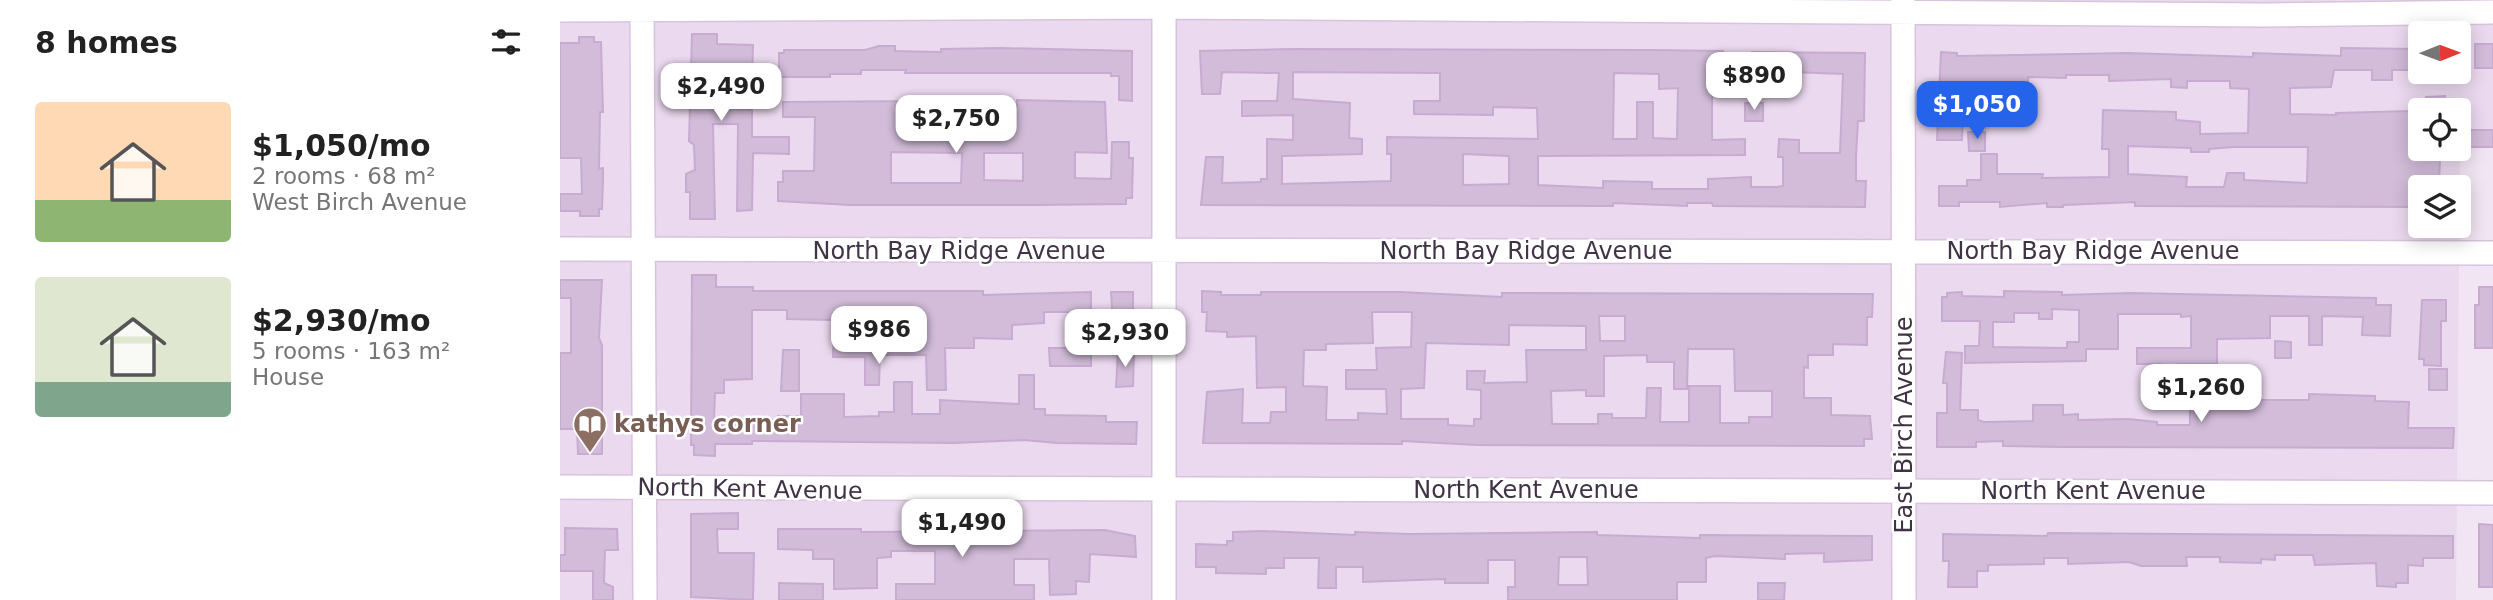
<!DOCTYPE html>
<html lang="en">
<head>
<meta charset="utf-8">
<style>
  body { margin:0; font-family:"DejaVu Sans",sans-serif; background:#f2f2f2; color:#222; height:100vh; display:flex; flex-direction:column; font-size:26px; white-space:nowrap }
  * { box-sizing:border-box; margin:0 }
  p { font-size:23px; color:#767676 }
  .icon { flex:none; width:38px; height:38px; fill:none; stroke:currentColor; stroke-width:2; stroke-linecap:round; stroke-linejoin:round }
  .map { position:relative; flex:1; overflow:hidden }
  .side { display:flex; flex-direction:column; background:#fff; width:560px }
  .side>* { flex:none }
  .needle { width:46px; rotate:89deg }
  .buttons { position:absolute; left:1848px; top:21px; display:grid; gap:14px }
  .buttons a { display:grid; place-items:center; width:63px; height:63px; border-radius:7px; background:#fff; box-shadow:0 4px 18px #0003; font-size:35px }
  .price { position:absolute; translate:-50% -60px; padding:0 16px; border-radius:14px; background:#fff; color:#222; font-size:23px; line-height:46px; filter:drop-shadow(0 2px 4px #0008) }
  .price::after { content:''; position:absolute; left:50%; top:42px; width:21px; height:16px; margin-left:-10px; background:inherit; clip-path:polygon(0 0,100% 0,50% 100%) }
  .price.active { background:#2563eb; color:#fff }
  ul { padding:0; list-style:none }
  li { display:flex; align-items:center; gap:21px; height:175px; padding:0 35px }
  li span { display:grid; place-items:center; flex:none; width:196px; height:140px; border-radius:7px; color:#555 }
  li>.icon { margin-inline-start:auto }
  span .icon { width:84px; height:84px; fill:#fffc; stroke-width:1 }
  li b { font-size:30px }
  h2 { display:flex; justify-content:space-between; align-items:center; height:84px; padding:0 35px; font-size:30px }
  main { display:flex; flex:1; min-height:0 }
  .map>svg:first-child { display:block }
</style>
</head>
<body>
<main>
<section class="side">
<h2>8 homes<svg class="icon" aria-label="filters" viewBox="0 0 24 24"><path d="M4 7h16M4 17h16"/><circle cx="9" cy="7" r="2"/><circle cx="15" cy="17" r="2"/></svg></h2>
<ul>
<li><span style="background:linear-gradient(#ffd9b3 70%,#8fb573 0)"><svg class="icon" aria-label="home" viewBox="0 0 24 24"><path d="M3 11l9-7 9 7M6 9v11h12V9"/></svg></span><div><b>$1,050/mo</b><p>2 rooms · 68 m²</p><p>West Birch Avenue</p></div></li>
<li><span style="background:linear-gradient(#dfe7d0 75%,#7fa58c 0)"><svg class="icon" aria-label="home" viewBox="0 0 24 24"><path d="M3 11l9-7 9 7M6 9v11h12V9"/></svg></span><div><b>$2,930/mo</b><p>5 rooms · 163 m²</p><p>House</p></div></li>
</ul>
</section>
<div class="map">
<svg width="1933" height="600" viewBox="0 0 1933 600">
  <rect width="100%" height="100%" fill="#f1e4f3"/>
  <path fill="#ebd9ef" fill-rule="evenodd" d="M497 0H1879L1880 20 1933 21V144H1900L1896 600H0V18ZM1860 33H1899V72H1860ZM1860 110H1899V149H1860ZM1860 187H1899V226H1860Z"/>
  <path fill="#d2bcd9" stroke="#c8abd1" stroke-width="2" fill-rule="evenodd" d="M132 34H157V44L193 45 192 80 164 79 162 109 192 110V137H229V154L193 153 192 210 177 211 178 124H153L155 219H130V192H126V174L135 170 134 145 129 141Z
    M19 37H34V42H41L43 112H40L39 169 43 168V181L42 209H39V216H20V211H0V194H22L21 158H0V43H19Z
    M1915 44H1933V68H1915Z
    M319 46H335V51L381 52V49L441 48 572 51V101L559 100V76H551V73H345L346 70H301V74H270V77H219V53H224V50H305Z
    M1781 48 1860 49V70H1832V80H1812V70H1774L1771 87 1730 88V114L1776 115V113L1851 111V156L1880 157 1879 187H1859V207L1575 206V202L1503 205V207H1487V203L1440 207V202H1399V206H1379V186H1407V180H1421V154H1437V174H1483L1482 178 1549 177V149H1542L1543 110 1616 112V120L1640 122V134L1688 133 1689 89 1670 88V81H1627V88L1611 87V79L1549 81V75H1506V78L1468 77V89H1454V94H1404L1402 140H1377L1381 52 1397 53V56L1568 53 1693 57V53L1781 56ZM1568 146 1631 148V152H1649V149L1673 147H1748L1747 183 1684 180V173H1667L1664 187H1626L1627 177 1568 174Z
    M732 49 1090 50 1163 51V55H1192V52L1305 53 1304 121H1298L1296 156V181H1306L1305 207 1153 206 1152 203H1127V206L1053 203V206L641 205 646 157H663L662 183 701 182V179H707V139L733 140V115L682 116V101H717L719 73 662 72 660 94H642L640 51ZM1202 71 1283 74 1280 153H1239V140L1219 139 1218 157H1223V186L1217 187H1191V177L1148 179V189H1092V182L1043 181V188L978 185V156L1185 155V139L1152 140V87H1164V74L1202 75ZM733 72 880 73V101H854V114L933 115V107L977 108 978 139 827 137V154H831V181L722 184V156L802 154V139L789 138 790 103 733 99ZM1054 73 1099 74V89L1118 88 1117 139 1093 138V102H1077V139H1053ZM903 154 949 156V184L903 185Z
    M1885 96V110H1866V97Z
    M355 98 370 99V107H457V100L545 102 547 153 515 152V178L551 179 552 142H569V158H573L572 198H566V204L478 205H290L218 201V182H223V171H254L255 117H223V102L355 101ZM331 152 402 153 401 183H331ZM424 153H463V181L424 180Z
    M1185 103H1203V121H1185Z
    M1899 130H1933V147H1899Z
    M1408 132H1425V151H1409Z
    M132 275H156V287H193V291H423V295L531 292V312H484V323L452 325V339L414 338V348H385L386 390H367L366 355H320L319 385H305V357H273L274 320 227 319V310H192V379L164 380V393H155L154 418 218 420V416H241V394H284V417L319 416V412H334V382H352V414H380V400L459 404V375H474V409H485V415L546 416V422H577L576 444 497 443 464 440 394 443 192 441V444H155V456L134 455V445H131Z
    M0 280H42L39 338 42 345V454H18L17 429H0V353H11V298H0Z
    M1919 287H1933V348H1915V305H1919Z
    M642 291 661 292V295H701V292H841L942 297V293H961L1313 294 1312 317H1307V345L1273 344V355H1248V368L1244 367V398H1271V415L1310 416 1312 439H1304V446H1286L917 445 842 441V444L643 443 647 392 683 389 682 423H710L711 412H726V387L697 388 696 336 667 337V332L646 331 647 312H642ZM812 312H852L851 347 816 348 817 370H786V389H826L827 414 798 413V420H766L767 387 743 386 744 350H766V344L813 343ZM1039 316H1065V341H1040ZM949 325 1026 326V350H966L967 382 924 383 925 371H907V389L921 390V419H914V426L888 425V419H841V389L864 388 866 343 949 345ZM1128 349H1174L1175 391H1212V417H1189V423H1160V386H1129V422H1100L1101 388H1087L1086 418H1052V414H1038V424H992L991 391 1026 390V396H1044V356L1087 355V362H1114V389H1127Z
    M1444 291 1502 292V295L1571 293 1816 298V305H1831L1830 336 1802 335 1803 317 1762 316V345H1749V316H1710V338L1657 339V364H1618V391H1601V364H1577V348H1631V316L1621 317V314H1558V349H1526V361L1405 363V346H1419L1420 321H1382V297H1387V293L1402 292V296L1444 297ZM1492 309 1519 310V342H1507V348L1433 347V322H1454V313H1479V319H1492Z
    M551 292H573V323H553Z
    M1862 300H1886V321H1881V366L1864 365V359H1859Z
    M1715 341 1731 342V358H1715Z
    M489 348H531V366H490Z
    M223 350H239V391H221Z
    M558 351H574L573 386 556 387Z
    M1386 352 1402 353 1400 410H1418V420L1424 422 1473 421V405H1503V415L1518 414V420L1568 419 1597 422V425H1630V392L1699 391V400H1749V394L1815 396V401L1849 402 1848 428H1894L1893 448 1503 447 1443 446V441L1416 442V447H1377V413H1387V383H1383Z
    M1869 369H1887V390H1869Z
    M178 513V529H157L158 553H194L193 600 131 597V514Z
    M1919 524 1933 525V587H1919Z
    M5 528 57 529 58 550H45L44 583 53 587V600H33V571H0V555H5Z
    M218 529H301V532L545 530 575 536 576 557 530 554 529 582 516 581V594L490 595 489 559H454V585H474V600H336V584H375V551H331V557L317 558V588L274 589V559H253V550L218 549Z
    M702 531 795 535V532L850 534 1037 532V535L1140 538V535L1312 536V560L1264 562V553L1225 554V559L1155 556 1146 558V582H1117V600H948V587H955V560H928V583H885V579L803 582V567H776V588H758L759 558H724V568H706V574L656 573V567H636V544L667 545V541H673V532ZM999 557H1027L1028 585H998Z
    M1488 533 1893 536V558H1863V566L1848 565V583H1836V587L1817 586 1816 563 1755 565 1753 555H1715V560L1701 559V563L1660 562V557H1626L1627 566H1581L1569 562 1508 564V558H1484V564L1428 565V571H1417V587H1388L1389 561H1383V534L1487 536Z
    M219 583 263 584V600H219Z
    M1198 583H1225L1224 600H1198Z"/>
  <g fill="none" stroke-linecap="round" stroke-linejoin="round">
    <g stroke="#d8c3dd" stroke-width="26">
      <path id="minor" d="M82 0 85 600
        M1343 0 1344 600
        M0 10 604 7 1703 15 1933 12
        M0 249 1933 253
        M0 487 1933 493
        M604 600V0"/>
    </g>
    <use href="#minor" stroke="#fff" stroke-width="23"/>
  </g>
  <defs>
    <g id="library-pin" transform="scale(1.75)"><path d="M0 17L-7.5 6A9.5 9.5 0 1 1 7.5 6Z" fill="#8d6e63" stroke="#fff"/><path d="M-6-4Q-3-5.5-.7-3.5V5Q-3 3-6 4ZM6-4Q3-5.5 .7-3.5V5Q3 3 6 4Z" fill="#fff"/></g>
  </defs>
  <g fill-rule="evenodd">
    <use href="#library-pin" x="30" y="424"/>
  </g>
  <g text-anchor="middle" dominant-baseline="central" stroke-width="5" stroke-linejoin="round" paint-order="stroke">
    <g font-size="24" fill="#413346" stroke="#fff">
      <text x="399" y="251">North Bay Ridge Avenue</text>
      <text x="966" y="251">North Bay Ridge Avenue</text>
      <text x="1533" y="251">North Bay Ridge Avenue</text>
      <text transform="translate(1344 425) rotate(-90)">East Birch Avenue</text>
      <text transform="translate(190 489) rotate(1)">North Kent Avenue</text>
      <text x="966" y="490">North Kent Avenue</text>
      <text x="1533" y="491">North Kent Avenue</text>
    </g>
    <g font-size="24" font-weight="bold" fill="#785e54" stroke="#fff" text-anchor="start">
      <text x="54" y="424">kathys corner</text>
    </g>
  </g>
</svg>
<div class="buttons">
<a><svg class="needle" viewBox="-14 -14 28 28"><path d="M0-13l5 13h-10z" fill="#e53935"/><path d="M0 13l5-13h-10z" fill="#767676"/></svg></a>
<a><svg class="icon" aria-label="locate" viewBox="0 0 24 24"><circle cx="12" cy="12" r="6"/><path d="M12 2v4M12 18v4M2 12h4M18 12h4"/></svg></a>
<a><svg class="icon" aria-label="layers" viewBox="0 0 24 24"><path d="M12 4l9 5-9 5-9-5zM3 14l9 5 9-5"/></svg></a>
</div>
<b class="price" style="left:1194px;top:112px">$890</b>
<b class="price" style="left:161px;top:123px">$2,490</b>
<b class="price active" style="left:1417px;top:141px">$1,050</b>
<b class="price" style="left:396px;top:155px">$2,750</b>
<b class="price" style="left:319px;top:366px">$986</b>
<b class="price" style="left:565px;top:369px">$2,930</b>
<b class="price" style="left:1641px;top:424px">$1,260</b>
<b class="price" style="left:402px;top:559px">$1,490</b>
</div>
</main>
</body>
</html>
